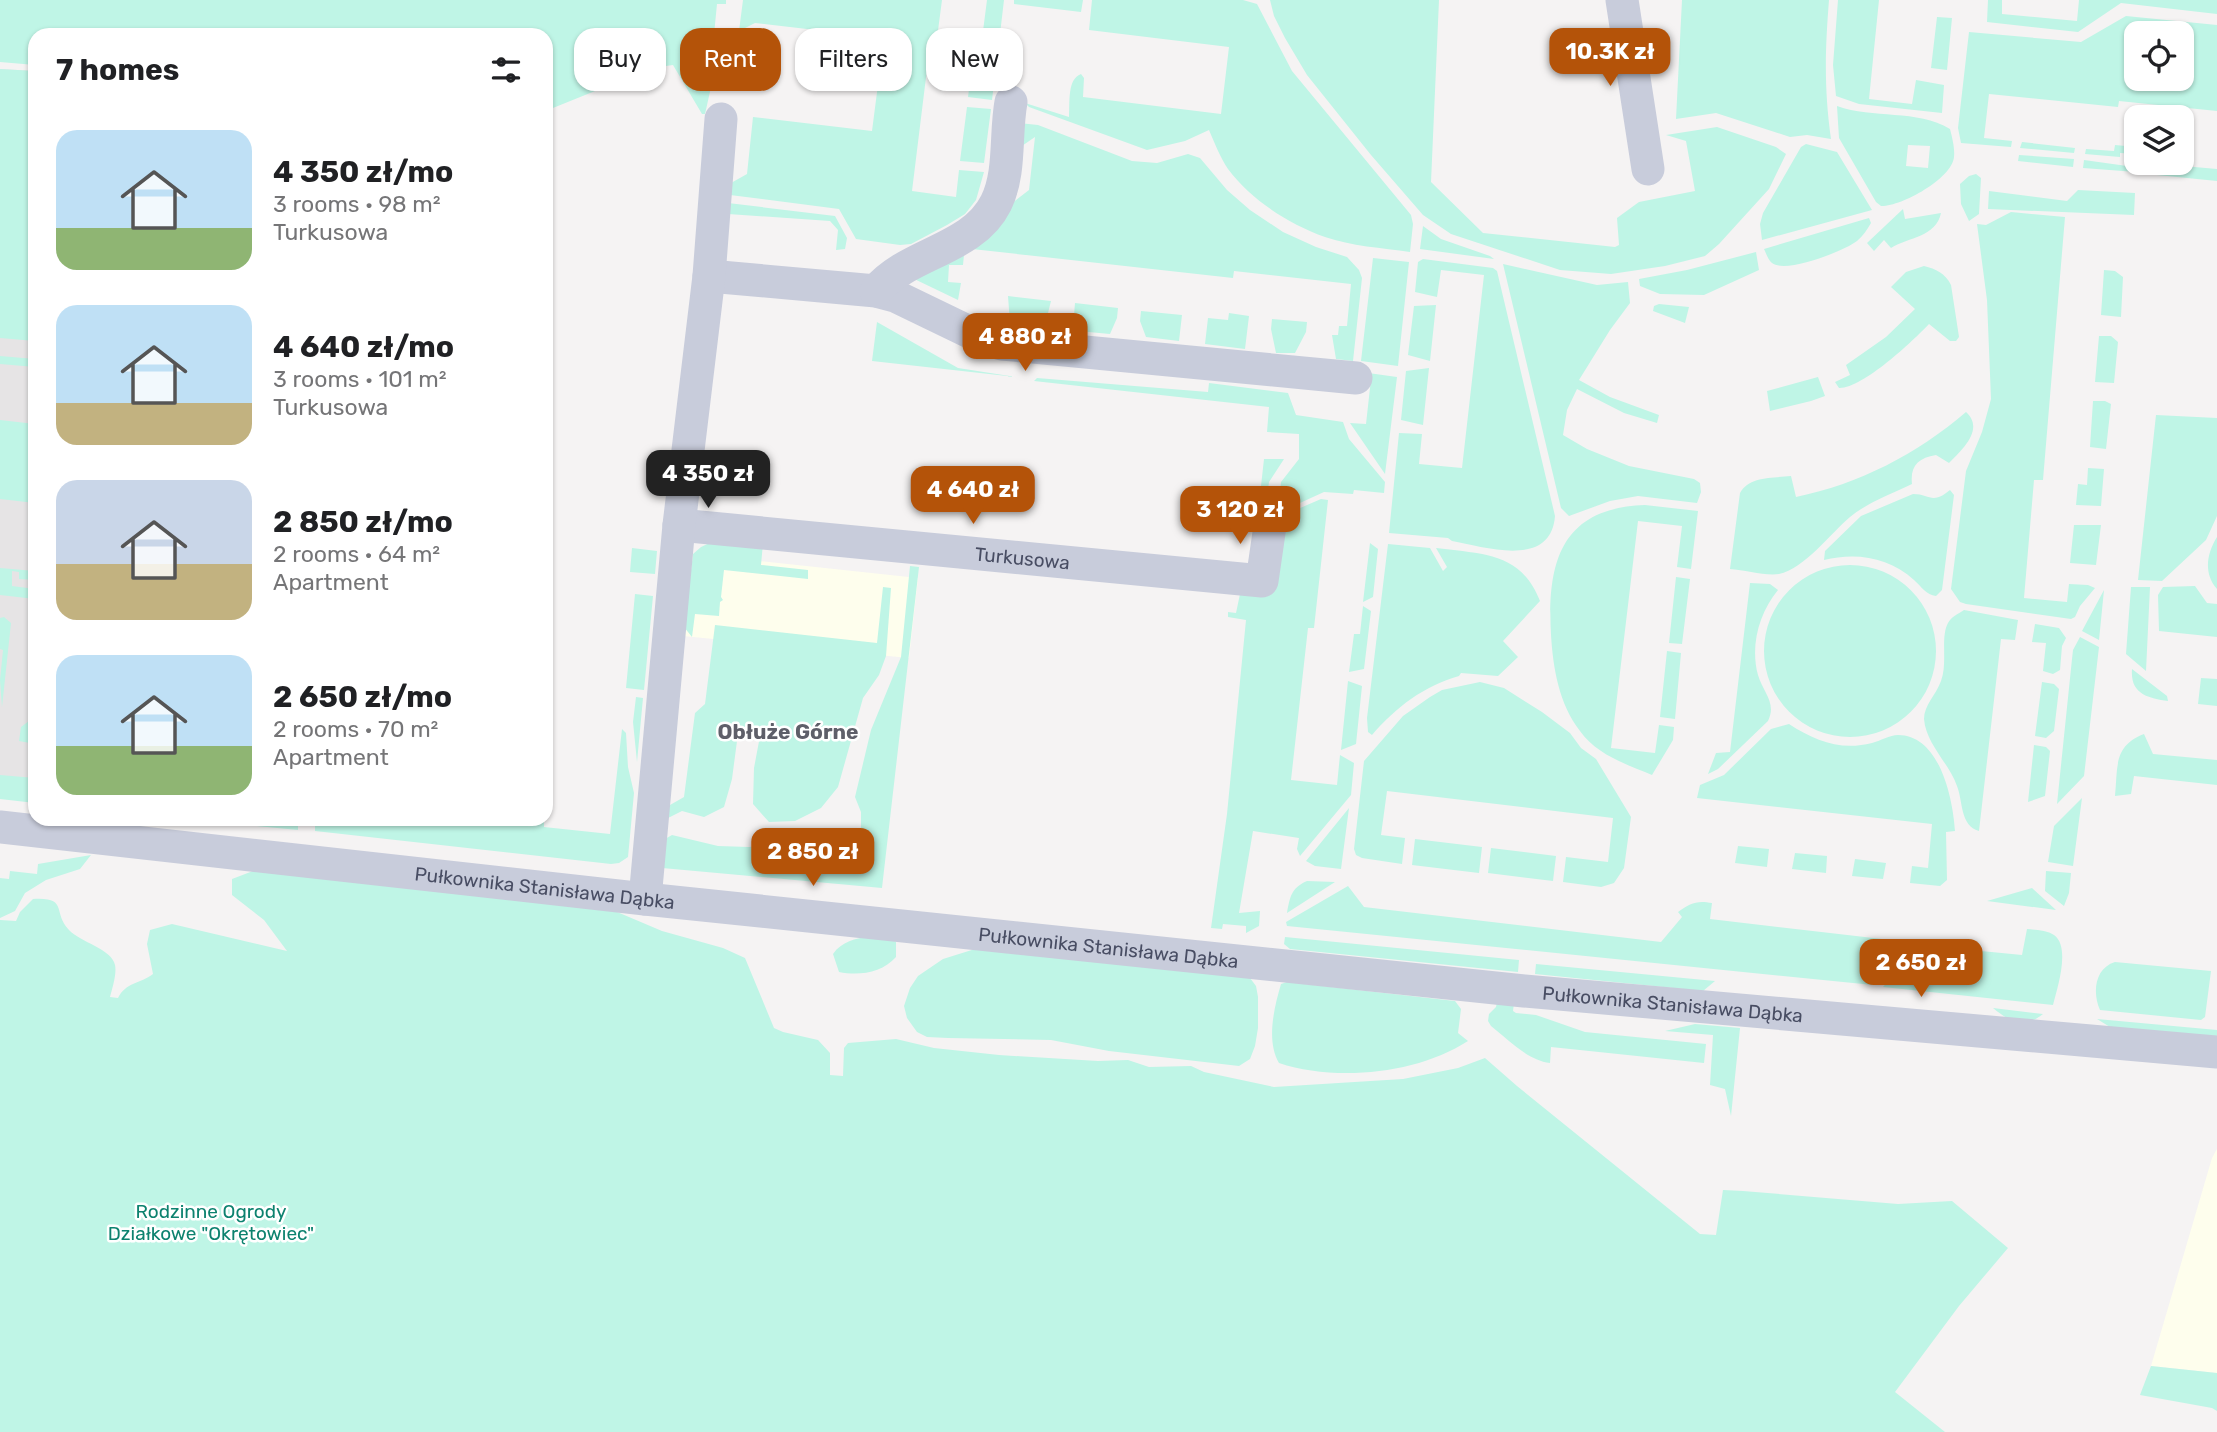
<!DOCTYPE html>
<html lang="en">
<head>
<meta charset="utf-8">
<style>
  body { margin:0; font-family:Rubik,sans-serif; background:#f2f2f2; color:#202124; height:100vh; display:flex; flex-direction:column; font-size:26px; white-space:nowrap }
  * { box-sizing:border-box; margin:0 }
  p { font-size:23px; color:#757577 }
  .icon { flex:none; width:38px; height:38px; fill:none; stroke:currentColor; stroke-width:2; stroke-linecap:round; stroke-linejoin:round }
  .map { position:relative; flex:1; overflow:hidden }
  .panel { position:absolute; left:28px; top:28px; width:525px; height:798px; display:flex; flex-direction:column; background:#fff; border-radius:21px; box-shadow:0 2px 5px #0004 }
  .panel>* { flex:none }
  .guide { position:absolute; left:574px; top:28px; width:665px; height:63px; display:flex; gap:14px }
  .buttons { position:absolute; left:2124px; top:21px; display:grid; gap:14px }
  .buttons a { display:grid; place-items:center; width:70px; height:70px; border-radius:14px; background:#fff; box-shadow:0 2px 5px #0004; font-size:35px }
  .price { position:absolute; translate:-50% -60px; padding:0 16px; border-radius:14px; background:#b45309; color:#fff; font-size:23px; line-height:46px; filter:drop-shadow(0 2px 4px #0008) }
  .price::after { content:''; position:absolute; left:50%; top:42px; width:21px; height:16px; margin-left:-10px; background:inherit; clip-path:polygon(0 0,100% 0,50% 100%) }
  .price.on { background:#222; color:#fff }
  ul { padding:0; list-style:none }
  li { display:flex; align-items:center; gap:21px; height:175px; padding:0 28px }
  li span { display:grid; place-items:center; flex:none; width:196px; height:140px; border-radius:21px; color:#555 }
  li>.icon { margin-inline-start:auto }
  span .icon { width:84px; height:84px; fill:#fffc; stroke-width:1 }
  li b { font-size:30px }
  h2 { display:flex; justify-content:space-between; align-items:center; height:84px; padding:0 28px; font-size:30px }
  .tag { padding:0 24px; border-radius:21px; background:#fff; box-shadow:0 2px 5px #0004; font-size:24px; line-height:63px }
  .tag.on { background:#b45309; color:#fff }
  .map>svg:first-child { display:block }
</style>
</head>
<body>
<div class="map">
<svg width="2217" height="1432" viewBox="0 0 2217 1432">
  <rect width="100%" height="100%" fill="#f5f3f3"/>
  <path fill="#fefeed" d="M693 554 918 578 909 658 683 636Z
    M2217 1149V1373L2151 1366 2212 1158Z"/>
  <path fill="#e6e4e5" d="M0 69 35 71V794L0 790Z"/>
  <path fill="#bff5e6" fill-rule="evenodd" d="M0 0H726V4H717L712 55 718 56 705 114H702L673 65 652 68 548 110 546 148V35H35V65L0 62Z
    M743 0H942L934 61H928L912 191 956 197 959 170 984 172 976 200 965 214 947 225 911 244 900 245 856 239 839 209 730 195 731 183 747 174 753 117 872 131 884 38 755 23 739 31Z
    M987 0H1004L1000 34 983 31Z
    M1014 0H1083L1081 12 1014 4Z
    M1092 0H1243L1257 4 1292 71 1411 215 1413 224 1410 252C1382 248 1351 246 1325 237 1289 224 1251 200 1228 169 1220 157 1215 144 1209 130L1185 141 1147 150 1029 107 1025 103 1069 117C1070 103 1067 79 1081 74L1084 78 1083 97 1221 114 1229 47 1089 30Z
    M1270 0H1439L1431 182 1483 233 1615 247 1619 245 1617 218 1639 202 1695 191 1686 141 1666 135 1717 127 1776 147 1786 154 1769 189 1719 244 1705 256 1665 266 1611 274 1560 270 1451 234 1423 215 1371 155 1307 75 1285 38 1274 16Z
    M1682 0H1829C1825 51 1824 88 1831 139L1807 135 1790 137 1716 113 1676 119Z
    M1838 0H1879L1869 99 1912 104 1916 80 1944 85 1942 113 1859 104 1836 96 1833 65Z
    M1988 0H2002V14L2077 21 2079 0H2217V14L2121 3 2078 32 1987 22Z
    M2126 16 2217 25V111L2119 101 2118 107 1989 94 1984 138 2012 141 2011 147 1961 143 1958 128 1969 32 2081 42ZM2137 33H2182V79H2137Z
    M1937 17 1952 18 1947 70 1931 68Z
    M982 41 999 43 992 100 968 97 972 66 979 67Z
    M0 69 35 71V341L0 338Z
    M1837 106C1873 119 1917 109 1950 129 1952 137 1955 148 1954 157 1952 179 1900 207 1881 206L1876 202 1839 138ZM1908 145 1930 146 1928 168 1906 166Z
    M967 107 991 109 984 163 960 161Z
    M1019 123 1038 125 1132 161 1157 163 1188 154 1200 158 1227 190 1250 210 1283 232 1316 247 1347 257 1359 270 1362 278 1353 361 1336 359 1332 335H1338L1339 326H1347L1351 284 1234 271 1233 278 972 249 1002 211 1029 190 1035 137 1016 150Z
    M2022 142 2075 148 2074 153 2020 148Z
    M1806 144 1837 152 1872 210 1762 240 1760 224 1763 213 1801 147Z
    M2115 145 2137 147V154L2120 153V157L2085 154 2086 149 2114 151Z
    M2019 155 2074 159 2073 167 2018 161Z
    M2084 160 2127 166 2128 160 2137 161 2136 172 2083 168Z
    M2149 163 2217 169V181L2147 174Z
    M1976 174 1981 178 1979 214 1969 221 1961 204 1960 184 1969 176Z
    M2078 190 2135 193 2134 215 1988 209 1989 191 2067 201Z
    M728 203 835 216 847 238 845 249 836 250 838 230 830 221 728 214Z
    M1903 209 1905 219 1941 213C1936 237 1909 237 1891 248L1884 240 1874 251 1867 243Z
    M2011 212 2065 217 2043 480H2034L2024 598 2067 602 2069 584 2088 585 2095 588 2080 606 2075 617 2071 619 1966 604 1960 602 1951 589 1966 471 1982 432 1991 399 1987 300 1977 224 1986 225Z
    M1869 218 1871 223C1867 230 1863 236 1857 241 1844 251 1786 274 1772 263 1768 260 1766 253 1764 249Z
    M1423 226 1441 239 1490 256 1494 259 1420 249Z
    M965 245 963 265H949L948 282 961 283 958 300 908 276Z
    M1756 252 1759 270 1704 295 1660 294 1640 286 1639 279 1687 270Z
    M1373 258 1409 262 1398 366 1361 361Z
    M1423 259 1493 268 1497 271 1555 516C1551 569 1485 547 1452 541L1448 538 1389 533 1399 433 1422 434 1419 464 1462 468 1484 275 1441 270 1437 297 1415 292 1418 262Z
    M1503 264 1597 285 1628 282 1630 303 1610 330 1579 380 1610 397 1659 415 1657 423 1624 413 1577 389 1567 410 1563 435 1587 449 1629 466 1694 479 1700 483 1701 492 1697 503 1638 496 1610 501 1569 516 1561 508Z
    M1924 266C1936 269 1945 273 1951 285L1959 337 1956 341H1950L1929 324C1913 341 1862 389 1839 388L1835 382 1850 375 1846 365 1886 337 1915 309 1891 287 1906 272Z
    M2104 270 2115 271 2123 277 2121 317 2101 315Z
    M1008 296 1051 301 1045 325 1010 323Z
    M1075 303 1118 308 1117 318 1110 334 1078 331 1074 315Z
    M1659 304 1689 307 1685 323 1653 311 1654 306Z
    M1436 305 1430 361 1408 355 1414 306Z
    M1141 311 1182 315 1179 341 1146 337 1140 321Z
    M1229 313 1249 316 1245 349 1205 344 1208 318 1228 320Z
    M1272 319 1307 322 1306 332 1295 353H1276L1271 329Z
    M877 322 958 368 1016 377 872 361Z
    M2099 336H2111L2118 342 2114 383 2095 382Z
    M0 356 35 359V367L0 364Z
    M1429 368 1423 425 1401 420 1406 371Z
    M1361 372 1397 377 1385 474 1350 423 1366 424 1371 379Z
    M1818 377 1825 396 1811 401 1770 411 1767 391Z
    M1037 378 1208 392 1209 383 1288 393 1296 415 1343 422 1349 439 1385 482 1384 493 1354 490 1353 494 1324 492 1278 513 1281 482 1299 459V434L1267 432 1269 407 1034 381Z
    M2093 401H2105L2111 404 2106 449 2090 447Z
    M1966 412C1985 429 1962 450 1949 463L1936 455C1918 458 1910 466 1912 484 1892 494 1868 502 1850 517 1831 533 1804 569 1779 574 1765 576 1745 570 1730 569L1740 493C1749 476 1773 478 1791 476L1796 497C1859 484 1917 454 1966 412Z
    M2156 415 2217 418V516L2206 540 2162 581 2138 580Z
    M0 420 35 424V503L0 499Z
    M1264 459H1284L1269 482 1259 559 1253 558Z
    M2088 468 2104 469 2101 506 2076 505 2078 484 2087 485Z
    M1950 490 1954 495 1942 590 1936 596C1926 595 1922 587 1914 580 1889 557 1856 552 1824 560L1825 551 1861 516 1913 494C1930 494 1932 505 1950 490Z
    M1321 499 1328 500 1314 628H1308L1291 780 1337 785 1340 755 1354 763 1351 795 1300 856 1297 849 1299 838 1253 831 1239 913 1260 911 1259 926 1246 933V926L1223 924 1222 929 1211 928 1227 814 1246 620 1228 617V612L1236 613 1240 594 1277 518Z
    M1645 505 1698 511 1691 569 1677 567 1682 526 1638 521 1611 748 1655 753 1659 725 1674 727 1673 740 1652 775C1626 764 1597 755 1580 731 1559 704 1553 668 1551 635 1547 562 1561 508 1645 505Z
    M2074 525H2101L2096 565 2070 563Z
    M2217 537V589C2203 573 2207 553 2217 537Z
    M716 540 763 543 761 565 808 570V579L724 570 721 597 723 600 720 602 719 616 695 614 692 637 684 627 693 554 701 547Z
    M1370 543 1378 549 1373 597 1363 602Z
    M1388 544 1430 548 1443 571 1447 567 1436 548C1482 554 1521 552 1540 601L1503 641 1518 657 1498 676 1461 673 1459 676C1424 686 1396 707 1372 735L1368 732 1367 718Z
    M632 548 657 551 655 574 630 572Z
    M1764 651a86 86 0 1 1 172 0a86 86 0 1 1-172 0Z
    M910 566 919 567 882 888 662 868 665 839 672 835 718 846 749 847 774 844 847 843 861 833V812L855 797 871 730 901 657Z
    M0 568 35 571V580L19 579V572L12 571V586L35 589V599L0 595Z
    M1676 577 1690 579 1682 644 1669 643Z
    M1750 583 1770 584 1778 590C1759 613 1750 646 1758 675 1763 692 1777 703 1768 721L1718 769 1708 774 1716 753 1730 752Z
    M2195 586 2207 603 2217 604V637L2159 631 2158 595 2163 587Z
    M883 587 891 588 886 656 879 675 863 698 838 787 821 808 795 821 769 822 753 804 754 768 760 736 748 722 737 741 732 779 724 807 704 817 682 811 662 821 663 809 684 797 695 713 705 704 715 625 877 643Z
    M2131 587H2150L2146 671 2126 654Z
    M2104 590 2099 640 2082 631Z
    M635 594 653 596 644 690 626 688Z
    M1363 606 1371 611 1364 669 1349 672 1354 634H1360Z
    M1964 610 2018 620 2015 640 2001 639 1979 831C1960 826 1963 801 1957 786 1949 763 1926 744 1924 719 1924 705 1936 695 1941 681 1948 662 1940 638 1948 623 1951 617 1958 614 1964 610Z
    M4 617 11 623 2 707 0 680 3 650 0 649V618Z
    M2035 624 2059 628 2066 638 2062 646 2060 670 2053 674 2043 671 2046 643 2032 642Z
    M2080 637 2099 647 2084 776 2057 804 2072 659 2073 650Z
    M1667 651 1681 653 1675 719 1660 717Z
    M2132 669 2167 696 2168 701C2148 698 2130 694 2132 669Z
    M2201 678 2217 679V706L2198 704Z
    M1348 681 1362 686 1356 744 1341 750Z
    M1480 682 1504 688 1542 712 1570 733 1581 748 1596 759 1631 817 1624 868 1614 883 1601 887 1563 882 1566 857 1608 862 1613 818 1387 791 1381 835 1405 838 1402 864 1362 858 1356 855 1354 849 1364 761 1403 716 1430 697 1442 690Z
    M2042 682 2054 684 2059 689 2054 731 2046 738 2035 736Z
    M636 697 643 698 637 762 633 722Z
    M29 721 35 722V744L19 741 21 727Z
    M1789 724C1815 741 1841 751 1872 743 1880 741 1890 735 1898 735 1940 735 1953 799 1955 831L1946 832 1947 880 1940 886 1910 883 1912 866 1928 868 1932 824 1697 798 1700 785 1724 775 1771 729Z
    M622 729 626 733 628 767 634 793 628 857 619 863 611 864 315 831V822L347 825 349 819H544V827L610 834Z
    M2144 734 2153 754 2217 760V785L2134 776 2131 794 2115 796C2118 767 2113 746 2144 734Z
    M2034 745 2046 747 2050 751 2045 796 2028 802Z
    M0 775 35 778V803L0 799Z
    M2082 798 2073 866 2048 862 2054 826Z
    M1349 808 1341 869 1315 866 1306 861Z
    M187 819H298V830Z
    M1415 839 1482 847 1479 873 1412 865Z
    M1738 846 1769 849 1767 867 1735 863Z
    M1491 848 1556 856 1553 881 1488 873Z
    M1795 853 1827 856 1826 873 1792 869Z
    M91 855 80 869 46 880 25 893 15 911 0 918V878L9 879 10 871 37 874 38 864Z
    M1855 859 1886 863 1883 879 1852 876Z
    M253 871 603 906 662 931 723 948 745 958 774 1028 783 1032 818 1040 830 1053V1075L843 1076 844 1048 848 1043 896 1039 934 1048 999 1055 1098 1061 1128 1060 1149 1067 1191 1066 1204 1072 1274 1087 1403 1079 1458 1068 1485 1058 1517 1086 1700 1234 1716 1235 1723 1190 1743 1191 1898 1204 1952 1201 2008 1248 1959 1306 1895 1392 1945 1432H0V920L16 921 20 912 33 899C69 897 52 912 69 930 80 942 112 949 115 965 117 974 112 989 110 997L118 998C126 982 140 984 153 974L147 944 150 930 172 924 287 951 264 920 232 895V879Z
    M2046 871 2071 873 2069 893 2064 906 2045 891Z
    M1307 881 1335 882 1287 913C1290 897 1291 888 1307 881Z
    M1348 886 1364 907 1661 942 1682 917 1678 912C1690 903 1697 900 1712 903L1710 919 1908 942 1873 985 1287 926 1286 922Z
    M2032 888 2056 910 1987 901Z
    M2027 929C2036 930 2047 930 2054 935 2071 947 2057 989 2053 1005L1883 987 1920 945 2022 955Z
    M870 936H885L896 942V957C882 973 859 976 839 972L833 954C842 941 855 939 870 936Z
    M1285 937 1519 960 1518 972 1290 949 1284 944Z
    M975 949 1250 978 1256 986 1258 997V1028L1255 1046 1250 1059 1239 1066 1109 1051 1051 1040 948 1038 927 1037 917 1032 907 1018 904 1006 910 988 918 976 943 959Z
    M2115 962 2211 971 2205 1017 2201 1020 2100 1010C2092 992 2095 968 2115 962Z
    M1536 964 1715 981 1703 991 1535 974Z
    M1287 982 1455 1001 1461 1009 1458 1033 1468 1041C1417 1074 1336 1082 1279 1063 1266 1041 1274 1008 1281 984Z
    M1497 1002 1514 1003 1513 1011 1516 1013 1536 1015 1585 1032 1706 1044 1704 1063 1551 1047 1550 1063C1527 1060 1509 1040 1491 1026L1488 1021 1489 1014 1496 1007Z
    M1993 1008 2043 1014C2024 1029 2010 1022 1993 1008Z
    M2097 1019 2217 1030V1037L2110 1027Z
    M1695 1024 1740 1028 1731 1116 1725 1089 1710 1085 1713 1035 1665 1031Z
    M2151 1366 2217 1373V1411L2212 1408 2140 1395Z"/>
  <g fill="none" stroke-linecap="round" stroke-linejoin="round">
    <g stroke="#c8ccdb" stroke-width="33">
      <path d="M1622 0 1648 169"/>
      <path d="M709 276 876 291 895 296 986 340 1002 344 1356 378"/>
      <path d="M876 291C908 252 972 251 996 203 1011 173 1005 134 1011 102"/>
      <path id="s1" d="M679 525 1262 581 1271 519"/>
      <path id="s2" d="M0 827 645 899 1524 991 2217 1052"/>
      <path d="M645 899 679 525 709 276 721 119"/>
    </g>
  </g>
  <g text-anchor="middle" dominant-baseline="central" stroke-width="5" stroke-linejoin="round" paint-order="stroke">
    <g font-size="19" fill="#484d63" stroke="#fff">
      <text stroke="none"><textPath href="#s1" startOffset="345">Turkusowa</textPath></text>
      <text stroke="none"><textPath href="#s2" startOffset="548">Pułkownika Stanisława Dąbka</textPath></text>
      <text stroke="none"><textPath href="#s2" startOffset="1115">Pułkownika Stanisława Dąbka</textPath></text>
      <text stroke="none"><textPath href="#s2" startOffset="1682">Pułkownika Stanisława Dąbka</textPath></text>
    </g>
    <g font-size="19" fill="#0d826f" stroke="#fff">
      <text x="211" y="1211">Rodzinne Ogrody<tspan x="211" dy="22">Działkowe "Okrętowiec"</tspan></text>
    </g>
    <g font-size="21" font-weight="bold" fill="#5e5f69" stroke="#fff">
      <text x="788" y="731">Obłuże Górne</text>
    </g>
  </g>
</svg>
<div class="buttons">
<a><svg class="icon" aria-label="locate" viewBox="0 0 24 24"><circle cx="12" cy="12" r="6"/><path d="M12 2v4M12 18v4M2 12h4M18 12h4"/></svg></a>
<a><svg class="icon" aria-label="layers" viewBox="0 0 24 24"><path d="M12 4l9 5-9 5-9-5zM3 14l9 5 9-5"/></svg></a>
</div>
<b class="price" style="left:1610px;top:88px">10.3K zł</b>
<b class="price" style="left:1025px;top:373px">4 880 zł</b>
<b class="price on" style="left:708px;top:510px">4 350 zł</b>
<b class="price" style="left:973px;top:526px">4 640 zł</b>
<b class="price" style="left:1240px;top:546px">3 120 zł</b>
<b class="price" style="left:813px;top:888px">2 850 zł</b>
<b class="price" style="left:1921px;top:999px">2 650 zł</b>
<div class="guide">
<a class="tag">Buy</a>
<a class="tag on">Rent</a>
<a class="tag">Filters</a>
<a class="tag">New</a>
</div>
<section class="panel">
<h2>7 homes<svg class="icon" aria-label="filters" viewBox="0 0 24 24"><path d="M4 7h16M4 17h16"/><circle cx="9" cy="7" r="2"/><circle cx="15" cy="17" r="2"/></svg></h2>
<ul>
<li><span style="background:linear-gradient(#bfe0f5 70%,#8fb573 0)"><svg class="icon" aria-label="home" viewBox="0 0 24 24"><path d="M3 11l9-7 9 7M6 9v11h12V9"/></svg></span><div><b>4 350 zł/mo</b><p>3 rooms · 98 m²</p><p>Turkusowa</p></div></li>
<li><span style="background:linear-gradient(#bfe0f5 70%,#c2b280 0)"><svg class="icon" aria-label="home" viewBox="0 0 24 24"><path d="M3 11l9-7 9 7M6 9v11h12V9"/></svg></span><div><b>4 640 zł/mo</b><p>3 rooms · 101 m²</p><p>Turkusowa</p></div></li>
<li><span style="background:linear-gradient(#c9d6e8 60%,#c2b280 0)"><svg class="icon" aria-label="home" viewBox="0 0 24 24"><path d="M3 11l9-7 9 7M6 9v11h12V9"/></svg></span><div><b>2 850 zł/mo</b><p>2 rooms · 64 m²</p><p>Apartment</p></div></li>
<li><span style="background:linear-gradient(#bfe0f5 65%,#8fb573 0)"><svg class="icon" aria-label="home" viewBox="0 0 24 24"><path d="M3 11l9-7 9 7M6 9v11h12V9"/></svg></span><div><b>2 650 zł/mo</b><p>2 rooms · 70 m²</p><p>Apartment</p></div></li>
</ul>
</section>
</div>
</body>
</html>
